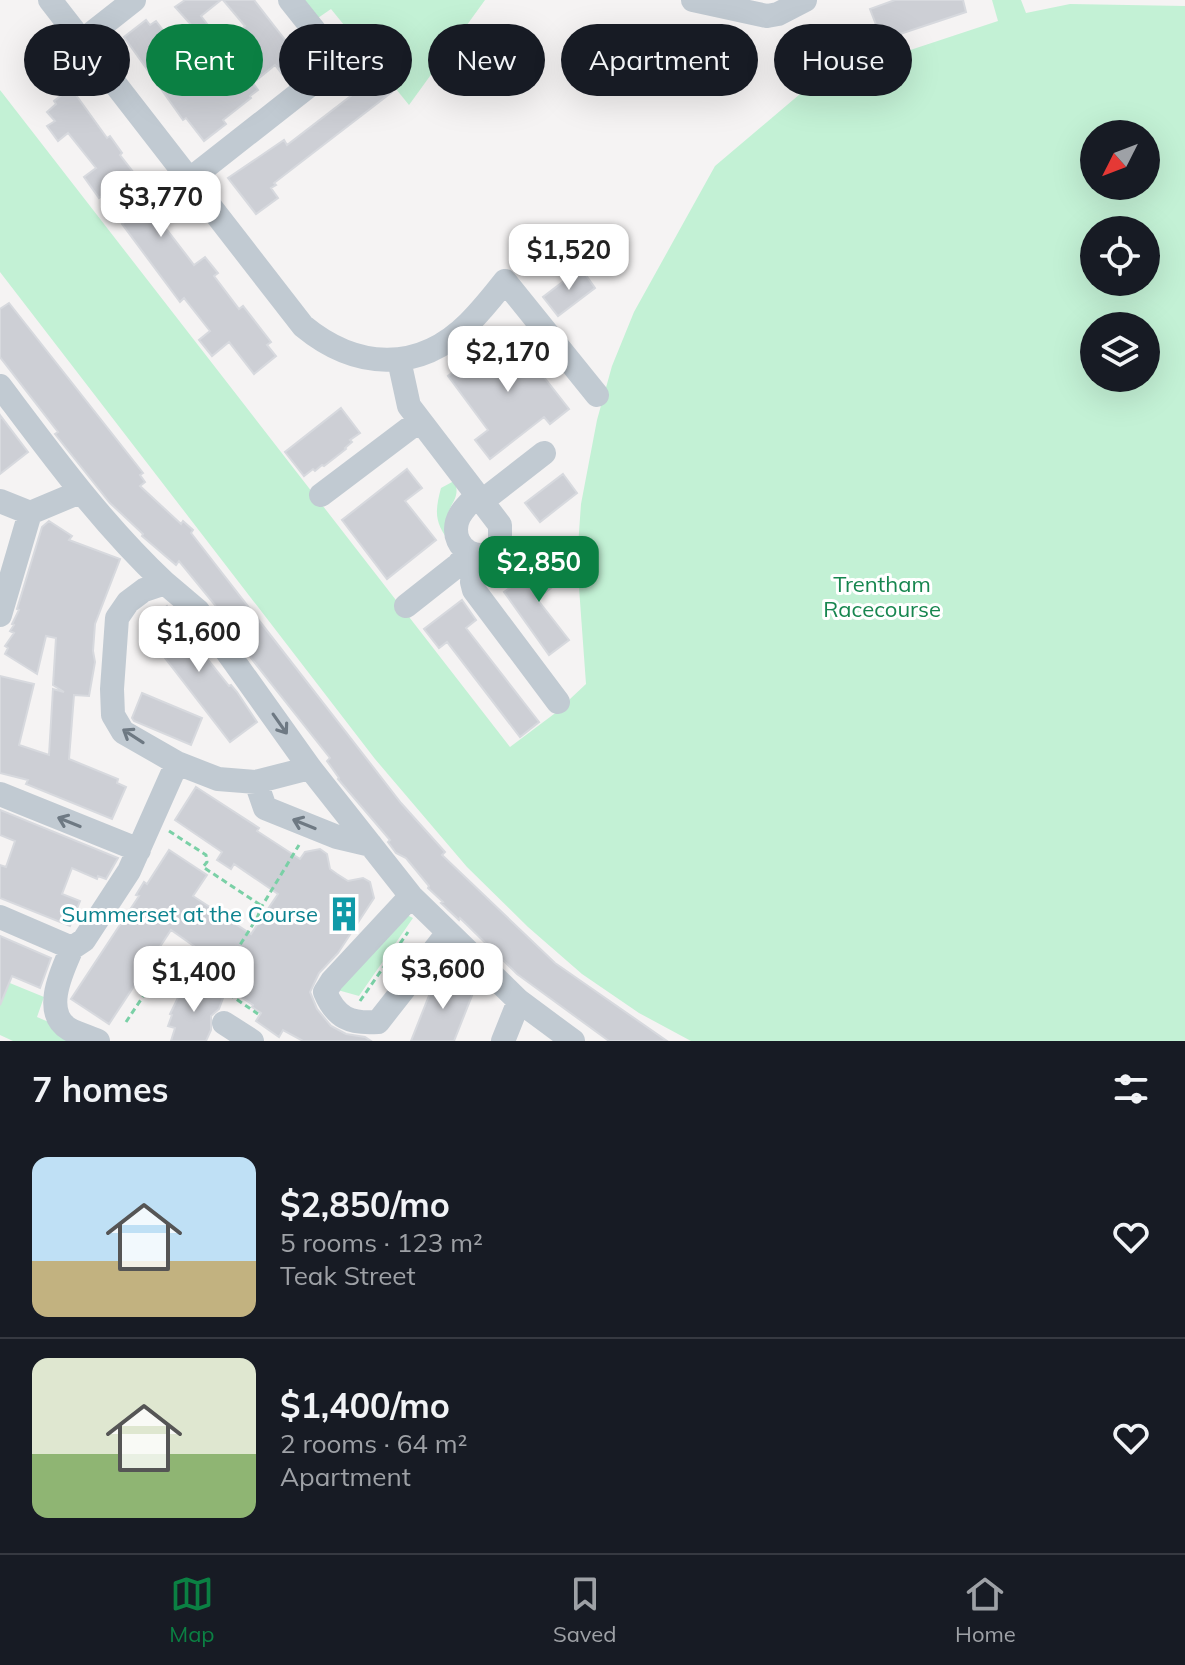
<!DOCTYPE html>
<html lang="en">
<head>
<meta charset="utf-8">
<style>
  body { margin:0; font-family:Mulish,sans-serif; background:#20242c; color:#f1f3f6; height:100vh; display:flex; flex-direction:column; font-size:30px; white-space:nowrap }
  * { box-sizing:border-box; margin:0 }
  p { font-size:26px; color:#9ea1a6 }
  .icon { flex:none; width:44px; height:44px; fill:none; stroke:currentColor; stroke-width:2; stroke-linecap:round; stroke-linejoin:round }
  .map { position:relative; height:1041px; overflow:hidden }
  .drawer { display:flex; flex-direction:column; background:#171b24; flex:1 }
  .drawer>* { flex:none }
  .banner { position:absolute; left:24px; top:24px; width:1138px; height:72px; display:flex; gap:16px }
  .needle { width:52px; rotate:228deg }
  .fabs { position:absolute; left:1080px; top:120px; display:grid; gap:16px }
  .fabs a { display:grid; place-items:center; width:80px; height:80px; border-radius:50%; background:#171b24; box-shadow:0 8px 32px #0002; font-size:40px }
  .price { position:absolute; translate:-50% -68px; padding:0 18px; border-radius:16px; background:#fff; color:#222; font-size:26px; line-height:52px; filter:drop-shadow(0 2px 4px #0008) }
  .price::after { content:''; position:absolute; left:50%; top:48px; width:24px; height:18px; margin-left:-12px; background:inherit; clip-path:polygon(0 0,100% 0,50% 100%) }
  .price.active { background:#0b8043; color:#fff }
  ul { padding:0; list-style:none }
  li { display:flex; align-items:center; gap:24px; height:200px; padding:0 32px }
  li+li { border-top:2px solid #363941 }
  li span { display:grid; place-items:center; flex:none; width:224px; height:160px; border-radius:16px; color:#555 }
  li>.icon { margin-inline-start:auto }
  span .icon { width:96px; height:96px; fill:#fffc; stroke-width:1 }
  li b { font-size:34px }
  h2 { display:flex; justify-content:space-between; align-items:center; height:96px; padding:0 32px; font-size:34px }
  .tag { padding:0 28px; border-radius:36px; background:#171b24; box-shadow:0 8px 32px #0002; font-size:28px; line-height:72px }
  .tag.active { background:#0b8043; color:#fff }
  .tab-bar { display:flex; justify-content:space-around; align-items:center; height:112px; border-top:2px solid #363941; background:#171b24; font-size:22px; color:#9ea1a6 }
  .tab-bar a { display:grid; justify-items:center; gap:4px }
  .tab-bar .active { color:#0b8043 }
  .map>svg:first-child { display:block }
</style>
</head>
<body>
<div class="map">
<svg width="1185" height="1041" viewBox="0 0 1185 1041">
  <rect width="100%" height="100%" fill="#f5f3f3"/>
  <path fill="#c3f1d5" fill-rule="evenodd" d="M300 0H485L409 105 331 9 315 20Z
    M992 0H1021L1026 13 1070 4 1185 6V1041H691L639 1013 582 974 528 927 467 867 375 759 0 272V90L510 747 554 714 586 684 577 560 581 504 597 420 612 366 634 312 715 166 800 94 862 66 998 21ZM1094 134H1146V186H1094ZM1094 230H1146V282H1094ZM1094 326H1146V378H1094Z
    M454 481C462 497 449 504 447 518 445 526 450 537 452 545 435 524 434 514 441 488Z
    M407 915 413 918 359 996 334 989Z
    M0 979 44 997 37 1017 93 1041H13L0 1035Z"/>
  <path fill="#cdcfd5" stroke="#d7d9de" stroke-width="2" d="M185 0H221L201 16 221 42 213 49 175 7Z
    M223 0H254L307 68 289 83 275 65 253 83 258 90 250 96 251 98 223 120 226 124 204 141 186 118 183 120 124 37 146 20 150 25 156 21 207 88 259 49 243 28 245 26Z
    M895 0H963L966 12 882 40 870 9Z
    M375 69 392 92 274 183 276 185 271 188 278 198 256 214 228 178 284 140 287 145 365 85 361 80Z
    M71 88 107 138 110 136 122 153 120 155 137 177 135 179 166 217 161 222 194 265 205 257 218 273 214 276 239 309 243 306 271 342 267 345 276 356 254 374 229 342 212 356 199 340 210 331 184 298 180 302 122 224 131 217 110 190 99 198 84 177 96 168 68 133 58 141 47 126 55 121 47 112 56 104 54 101Z
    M581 268 595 288 558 316 543 297Z
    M9 303 143 473 140 475 145 482 140 486 181 524 183 521 193 530 191 533 401 803 445 852 442 855 555 963 667 1041H609L517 974 460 918 459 920 441 903 443 902 428 888 429 886 406 858 396 853 388 842 390 840 338 779 339 778 327 761 330 758 247 653 215 605 179 561 176 565 142 536 143 534 110 503 55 434 58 432 0 357V309Z
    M524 331 539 350 529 358 569 409 550 424 544 417 490 459 475 440 488 430 448 376 468 360 475 369Z
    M341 408 360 433 350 440 352 442 345 448 346 449 324 466 322 465 315 471 313 469 304 476 285 452Z
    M0 415 28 452 0 474Z
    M407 469 422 488 405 501 436 540 387 579 342 520Z
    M563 474 577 493 540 522 525 503Z
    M49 521 72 536 69 540 120 559 95 624 93 651 95 662 89 696 74 695 69 759 118 779 117 783 126 787 112 819 26 784 28 780 0 773V676L34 684 19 745 49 755 53 689 64 692 53 685 56 638 46 636 37 674 5 654 8 648 5 646 14 633 10 631 14 625 12 624 19 610 17 609 42 527Z
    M552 557 566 576 537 599 569 640 549 655 504 592Z
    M462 600 476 620 466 628 539 722 520 737 447 642 439 648 424 629Z
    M167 606 179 623 181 621 189 629 197 640 194 642 229 686 231 685 237 692 257 722 230 742 141 627Z
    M142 693 202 718 191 745 134 721 132 718Z
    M196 787 259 828 257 831 300 859 305 852 320 849 327 854 330 869 337 874 348 881 363 878 370 882 374 898 338 953 319 973 310 992 317 1009 331 1026 346 1034 365 1037 371 1041H303L283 1030 279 1037 256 1021 261 1013 252 1007 253 1005 227 988 225 975 228 970 171 930 109 1024 71 999 139 896 136 895 144 882 147 884 169 850 207 875 193 896 251 934 278 894 234 864 231 869 217 860 222 852 175 820Z
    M0 810 118 858 106 879 98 876 97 879 72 868 62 894 80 901 70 926 0 898V865L6 867 15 841 0 835Z
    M0 936 51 958 40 988 12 976 0 1005Z
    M438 973 466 984 464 989 473 993 454 1041H411Z
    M185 983 223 998 219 1009 211 1016V1030L206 1041H171L175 1028 168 1026 172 1015 170 1014Z"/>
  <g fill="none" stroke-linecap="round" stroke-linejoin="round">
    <path stroke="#7ad0a6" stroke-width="3" stroke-dasharray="6 4" stroke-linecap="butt" d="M169 831 206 855 207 862 203 867 262 906
      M219 978 257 918 262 906 299 845
      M360 1001 408 932
      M126 1022 164 965 182 958 192 960 219 978 223 990 258 1014"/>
    <path stroke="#c1cad2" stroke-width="24" d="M50 0 303 326C355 369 418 374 469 323 482 310 494 295 505 281L597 395
      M693 0 767 16 778 14 805 0
      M82 41 134 0
      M334 66 358 49
      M189 180 334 66 335 58 329 49 290 0
      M399 360 409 406 500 525V544C482 567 450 550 457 522 460 511 469 504 476 496
      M0 386C52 455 102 524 165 583
      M321 495 419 421
      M0 501 30 513 80 492
      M481 502 544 453
      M477 555 472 582 474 590 558 702
      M406 606 458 565 468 552
      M0 615 30 513
      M310 768 256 782 218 779 177 763 123 732 113 715 112 689 117 618 128 602 144 590 165 583 198 611 310 768 411 896 519 1001 573 1041
      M256 782 265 808 337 837 371 845
      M0 794 139 850
      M411 896 332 981 325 992C336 1018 350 1024 378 1022L447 934
      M0 917 72 948 84 940 129 871 177 763
      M72 948C63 969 41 1012 69 1029 78 1034 89 1037 98 1041
      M224 1023 252 1041
      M503 1041 519 1001"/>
  </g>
  <defs><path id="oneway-shaft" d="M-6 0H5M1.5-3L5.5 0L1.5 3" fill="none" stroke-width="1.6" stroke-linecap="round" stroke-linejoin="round" transform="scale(2)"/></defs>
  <g stroke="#6e7983">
    <use href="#oneway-shaft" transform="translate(280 724) rotate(55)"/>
    <use href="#oneway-shaft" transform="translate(133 736) rotate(-147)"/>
    <use href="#oneway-shaft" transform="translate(69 822) rotate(-158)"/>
    <use href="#oneway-shaft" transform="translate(304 824) rotate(-158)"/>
  </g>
  <defs>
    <g id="building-bare" transform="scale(2.76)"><path d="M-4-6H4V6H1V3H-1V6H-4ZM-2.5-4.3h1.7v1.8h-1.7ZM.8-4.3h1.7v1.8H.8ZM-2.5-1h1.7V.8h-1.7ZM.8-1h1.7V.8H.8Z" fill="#0f9aa8" stroke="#fff" stroke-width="2.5" paint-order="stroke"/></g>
  </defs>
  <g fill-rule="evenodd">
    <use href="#building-bare" x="344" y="914"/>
  </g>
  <g text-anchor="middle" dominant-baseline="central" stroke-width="6" stroke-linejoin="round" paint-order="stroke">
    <g font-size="22" fill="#17864f" stroke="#fff">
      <text x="882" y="584">Trentham<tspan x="882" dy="25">Racecourse</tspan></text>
    </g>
    <g font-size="22" fill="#0d838f" stroke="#fff" text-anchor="end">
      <text x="318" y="914">Summerset at the Course</text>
    </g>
  </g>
</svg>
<div class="fabs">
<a><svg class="needle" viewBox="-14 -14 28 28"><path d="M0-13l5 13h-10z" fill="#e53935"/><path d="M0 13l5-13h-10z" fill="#9ea1a6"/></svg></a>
<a><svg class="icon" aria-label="locate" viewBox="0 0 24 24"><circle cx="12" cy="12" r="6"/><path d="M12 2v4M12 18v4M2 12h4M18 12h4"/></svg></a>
<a><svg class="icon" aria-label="layers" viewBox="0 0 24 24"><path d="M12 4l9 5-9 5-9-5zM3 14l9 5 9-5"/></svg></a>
</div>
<b class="price" style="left:161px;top:239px">$3,770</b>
<b class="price" style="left:569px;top:292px">$1,520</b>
<b class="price" style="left:508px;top:394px">$2,170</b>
<b class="price active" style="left:539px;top:604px">$2,850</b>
<b class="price" style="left:199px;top:674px">$1,600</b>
<b class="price" style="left:443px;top:1011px">$3,600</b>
<b class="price" style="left:194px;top:1014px">$1,400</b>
<div class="banner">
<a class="tag">Buy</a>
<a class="tag active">Rent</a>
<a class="tag">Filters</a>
<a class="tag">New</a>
<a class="tag">Apartment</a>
<a class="tag">House</a>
</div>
</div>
<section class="drawer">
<h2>7 homes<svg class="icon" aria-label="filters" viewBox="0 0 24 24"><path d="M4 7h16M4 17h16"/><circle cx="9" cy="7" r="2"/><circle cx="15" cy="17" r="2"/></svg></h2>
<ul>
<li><span style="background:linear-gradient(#bfe0f5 65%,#c2b280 0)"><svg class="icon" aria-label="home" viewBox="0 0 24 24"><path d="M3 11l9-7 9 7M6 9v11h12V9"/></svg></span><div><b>$2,850/mo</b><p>5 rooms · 123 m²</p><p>Teak Street</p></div><svg class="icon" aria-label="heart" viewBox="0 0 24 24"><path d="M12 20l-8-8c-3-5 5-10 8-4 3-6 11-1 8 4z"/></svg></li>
<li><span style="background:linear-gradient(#dfe7d0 60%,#8fb573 0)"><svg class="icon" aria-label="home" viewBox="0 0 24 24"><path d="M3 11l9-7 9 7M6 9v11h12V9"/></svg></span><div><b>$1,400/mo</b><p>2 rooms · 64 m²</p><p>Apartment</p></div><svg class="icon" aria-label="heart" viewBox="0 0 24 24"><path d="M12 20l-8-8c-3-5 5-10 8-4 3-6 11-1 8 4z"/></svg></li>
</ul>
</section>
<nav class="tab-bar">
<a class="active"><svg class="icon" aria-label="map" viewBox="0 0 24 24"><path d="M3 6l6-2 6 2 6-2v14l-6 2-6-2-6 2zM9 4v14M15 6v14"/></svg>Map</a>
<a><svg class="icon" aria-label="saved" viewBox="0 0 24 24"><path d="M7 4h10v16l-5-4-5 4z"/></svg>Saved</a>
<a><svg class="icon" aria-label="home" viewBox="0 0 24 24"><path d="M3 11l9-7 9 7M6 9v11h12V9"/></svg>Home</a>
</nav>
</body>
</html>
